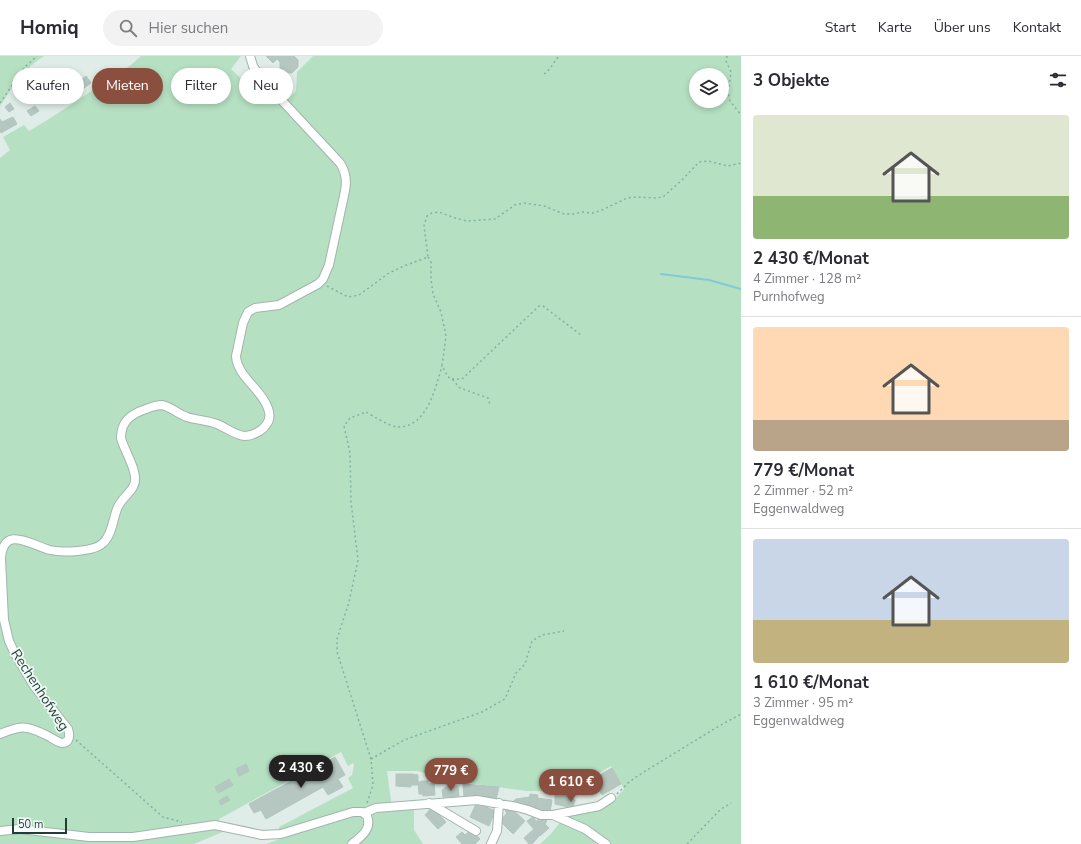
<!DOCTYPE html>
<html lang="de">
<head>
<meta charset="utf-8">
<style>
  body { margin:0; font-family:"Nunito Sans",sans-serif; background:#f2f2f3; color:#2b2b33; height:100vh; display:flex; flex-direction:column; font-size:15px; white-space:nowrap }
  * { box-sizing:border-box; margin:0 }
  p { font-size:13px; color:#7c7c81 }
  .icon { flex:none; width:22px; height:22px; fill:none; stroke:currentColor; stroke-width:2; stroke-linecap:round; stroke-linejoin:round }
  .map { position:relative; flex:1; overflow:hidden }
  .sheet { display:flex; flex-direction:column; background:#fff; width:340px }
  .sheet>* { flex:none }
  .banner { position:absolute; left:12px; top:12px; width:380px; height:36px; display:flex; gap:8px }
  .controls { position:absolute; left:689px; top:12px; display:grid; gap:8px }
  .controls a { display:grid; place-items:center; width:40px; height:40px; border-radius:50%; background:#fff; box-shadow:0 2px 6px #0003; font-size:20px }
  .scale { position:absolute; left:12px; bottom:10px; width:55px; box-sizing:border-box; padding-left:4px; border:2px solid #1f3e36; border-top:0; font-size:11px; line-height:14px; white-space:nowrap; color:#1f3e36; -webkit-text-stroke:3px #f0f9f5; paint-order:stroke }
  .price { position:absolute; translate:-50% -34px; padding:0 9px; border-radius:14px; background:#8a4f3e; color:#fff; font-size:13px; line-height:26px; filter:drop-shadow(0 1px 2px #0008) }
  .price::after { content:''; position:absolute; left:50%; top:24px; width:12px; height:9px; margin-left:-6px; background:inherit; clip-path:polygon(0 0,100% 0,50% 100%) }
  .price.on { background:#222; color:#fff }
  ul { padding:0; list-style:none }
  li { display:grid; align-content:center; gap:8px; height:212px; padding:0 12px }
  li+li { border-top:1px solid #e1e1e2 }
  li span { display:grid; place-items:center; height:124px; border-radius:4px; color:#555 }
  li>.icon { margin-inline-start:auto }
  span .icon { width:72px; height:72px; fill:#fffc; stroke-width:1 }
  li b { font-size:17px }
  h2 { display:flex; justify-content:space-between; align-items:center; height:48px; padding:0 12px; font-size:17px }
  .pill { padding:0 14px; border-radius:18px; background:#fff; box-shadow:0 2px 6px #0003; font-size:14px; line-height:36px }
  .pill.on { background:#8a4f3e; color:#fff }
  header { display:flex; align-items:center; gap:24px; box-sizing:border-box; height:56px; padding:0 20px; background:#fff; border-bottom:1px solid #e1e1e2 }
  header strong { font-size:19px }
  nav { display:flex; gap:22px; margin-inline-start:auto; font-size:14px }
  .search { width:280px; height:36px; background:#f2f2f3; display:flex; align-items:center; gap:10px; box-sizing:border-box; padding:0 14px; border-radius:22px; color:#7c7c81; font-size:15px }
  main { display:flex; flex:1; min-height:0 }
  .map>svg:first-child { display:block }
</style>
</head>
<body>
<header>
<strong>Homiq</strong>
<div class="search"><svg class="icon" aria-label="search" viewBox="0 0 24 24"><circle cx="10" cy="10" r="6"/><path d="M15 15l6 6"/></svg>Hier suchen</div>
<nav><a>Start</a><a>Karte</a><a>Über uns</a><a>Kontakt</a></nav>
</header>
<main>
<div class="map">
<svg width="741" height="788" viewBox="0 0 741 788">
  <rect width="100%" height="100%" fill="#e0ece7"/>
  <path fill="#b6e0c2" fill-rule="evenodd" d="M0 0H44C24 12 13 31 0 50Z
    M141 0H241L231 13 252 33 260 24 282 49 296 35 297 16 313 0H741V788H609L562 760 606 749 618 740 624 733 611 710 569 735H527L446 724 418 715H387L392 753 414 751V774L423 788H266L280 783 279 771 353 732 348 722 352 719 354 709 353 707 348 710 341 696 219 763V772L225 775 194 788H0V102L10 94 3 81 24 69 29 75 49 63 131 9ZM696 19H722V45H696Z
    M561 765 599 784 595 788H540L551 778Z"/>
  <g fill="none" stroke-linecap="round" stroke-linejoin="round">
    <path stroke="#81c9d8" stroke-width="2" d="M661 218 709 224 741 233"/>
  </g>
  <path fill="#b5c7c0" stroke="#b1c7be" d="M266 0H294L298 4V11L292 17H285L280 12V6L277 3 273 7Z
    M86 20 91 27 81 34 77 27Z
    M77 27 81 34 70 42 65 35Z
    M10 47 14 53 9 56 5 51Z
    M35 50 39 55 31 60 27 55Z
    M13 61 17 68 1 77 0 74V63L2 66Z
    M335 701 345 719 338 723 343 731 328 739 323 731 266 763 261 754 254 757 249 748Z
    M246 708 249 715 239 720 236 713Z
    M612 712 621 728 602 739 596 730 592 732 589 725Z
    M396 718H412L411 731 396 730Z
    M412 718 418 719V729H411Z
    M229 723 233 729 218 737 215 731Z
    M421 725H428V728L434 727 435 739 423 740Z
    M418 726H422L423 738H419Z
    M463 728 476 729 475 741H464Z
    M476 729 499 731 496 744 475 741Z
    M458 730 459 740 443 741 442 734 446 731Z
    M530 738 538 739 535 753 529 751Z
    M555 739H570L568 751 555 748Z
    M227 740 230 744 221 749 219 745Z
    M530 741 529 750 511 747 516 743Z
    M537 742 552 744 550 756 535 754Z
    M569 742 575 744 573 752 568 751Z
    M476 748 481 751 482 749 495 755 489 770 470 761Z
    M432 751 446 766 438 773 425 759Z
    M507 752 510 754 512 753 525 765 513 778 500 765 507 757 505 755Z
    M533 761 536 765 531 770 527 765Z
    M540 762 541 764 545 763 547 765 545 768 549 772 540 780 531 770Z
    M534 773 540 779 533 787 529 788 524 782Z
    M471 774 480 783 475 788H462L456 781 462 776 465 779Z"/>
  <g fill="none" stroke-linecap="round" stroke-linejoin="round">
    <g stroke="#a2b4ae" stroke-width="10">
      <path id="minor" d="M0 678C8 675 19 670 27 672 34 673 42 677 48 680 52 682 57 686 62 687 70 687 70 679 68 673L34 630 15 598 9 585 4 564 1 503C3 468 31 489 50 494 62 497 94 496 103 487 112 479 113 463 117 453 120 444 129 438 133 431 141 419 124 395 121 382 121 365 131 358 146 353 151 351 156 349 162 349 171 351 178 358 187 361 196 364 207 364 217 368 225 371 236 380 245 380 252 380 262 375 266 369 272 362 269 353 265 346 256 330 237 318 236 300L243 267 248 256 255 252 279 249 318 228 323 223 329 209 345 135C347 125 346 116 340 107L261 22 253 10 250 0
        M429 747 476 775
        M364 757 376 752 477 744 517 751 528 754 541 759H553L585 773 606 788
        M553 759 599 750 611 742
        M0 775 20 773 89 781H133L215 769 262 779 281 778 353 756H362L367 760C372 773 362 780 352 788
        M491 788 497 775 499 747"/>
    </g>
    <path stroke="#7db3a3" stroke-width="1.5" stroke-dasharray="2 3" stroke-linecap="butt" d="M727 0 726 5 731 16 728 36 730 45 741 59
      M544 18C551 13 553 7 559 0
      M0 47 24 12 37 0
      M428 201 431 206V223L433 238 441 256 446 280 442 310 448 321 452 323 460 332 488 342 490 349
      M327 230 348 241 359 239 389 217 404 210 428 201 424 170 427 160 432 157 439 156 455 162 467 165 495 163 515 149 524 147 544 150 564 158H573L582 156 593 157 602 154 627 142 636 141 656 142 663 141 682 124 699 106 708 105 728 110 741 107
      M452 323H462L539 250H543L581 279
      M76 684 163 761 182 766
      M371 703 404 684 482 656 505 643 516 617 525 608 532 585 542 579 564 575
      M617 738 629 726 639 719 719 670 741 658
      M367 747 373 729 371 703 337 596V583L349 546 358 504 351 446 350 397 344 370 350 362 366 356C373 360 389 370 397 371 427 372 435 333 442 310
      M687 788 721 753 731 747"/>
    <use href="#minor" stroke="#fff" stroke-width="8"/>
  </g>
  <g text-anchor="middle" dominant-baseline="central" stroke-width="3.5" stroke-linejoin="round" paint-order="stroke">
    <g font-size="14" fill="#1f3e36" stroke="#f0f9f5">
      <text transform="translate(40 634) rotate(57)">Rechenhofweg</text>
    </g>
  </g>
</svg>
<div class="controls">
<a><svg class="icon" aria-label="layers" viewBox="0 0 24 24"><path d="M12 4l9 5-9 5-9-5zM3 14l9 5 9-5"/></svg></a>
</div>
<div class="scale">50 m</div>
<b class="price on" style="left:301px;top:733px">2 430 €</b>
<b class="price" style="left:451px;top:736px">779 €</b>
<b class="price" style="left:571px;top:747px">1 610 €</b>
<div class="banner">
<a class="pill">Kaufen</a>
<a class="pill on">Mieten</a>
<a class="pill">Filter</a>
<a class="pill">Neu</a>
</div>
</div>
<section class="sheet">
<h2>3 Objekte<svg class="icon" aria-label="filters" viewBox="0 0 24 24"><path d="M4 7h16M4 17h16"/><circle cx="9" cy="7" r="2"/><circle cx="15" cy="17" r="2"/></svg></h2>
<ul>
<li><span style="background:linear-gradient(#dfe7d0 65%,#8fb573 0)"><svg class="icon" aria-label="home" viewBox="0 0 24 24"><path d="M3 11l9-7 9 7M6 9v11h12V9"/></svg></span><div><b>2 430 €/Monat</b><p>4 Zimmer · 128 m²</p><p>Purnhofweg</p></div></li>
<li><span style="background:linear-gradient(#ffd9b3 75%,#b9a48a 0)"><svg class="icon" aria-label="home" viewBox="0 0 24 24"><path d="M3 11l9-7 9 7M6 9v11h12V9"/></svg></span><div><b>779 €/Monat</b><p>2 Zimmer · 52 m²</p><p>Eggenwaldweg</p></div></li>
<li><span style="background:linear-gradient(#c9d6e8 65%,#c2b280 0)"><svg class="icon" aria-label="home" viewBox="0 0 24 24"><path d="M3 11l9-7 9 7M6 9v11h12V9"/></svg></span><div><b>1 610 €/Monat</b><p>3 Zimmer · 95 m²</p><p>Eggenwaldweg</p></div></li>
</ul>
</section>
</main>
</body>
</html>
